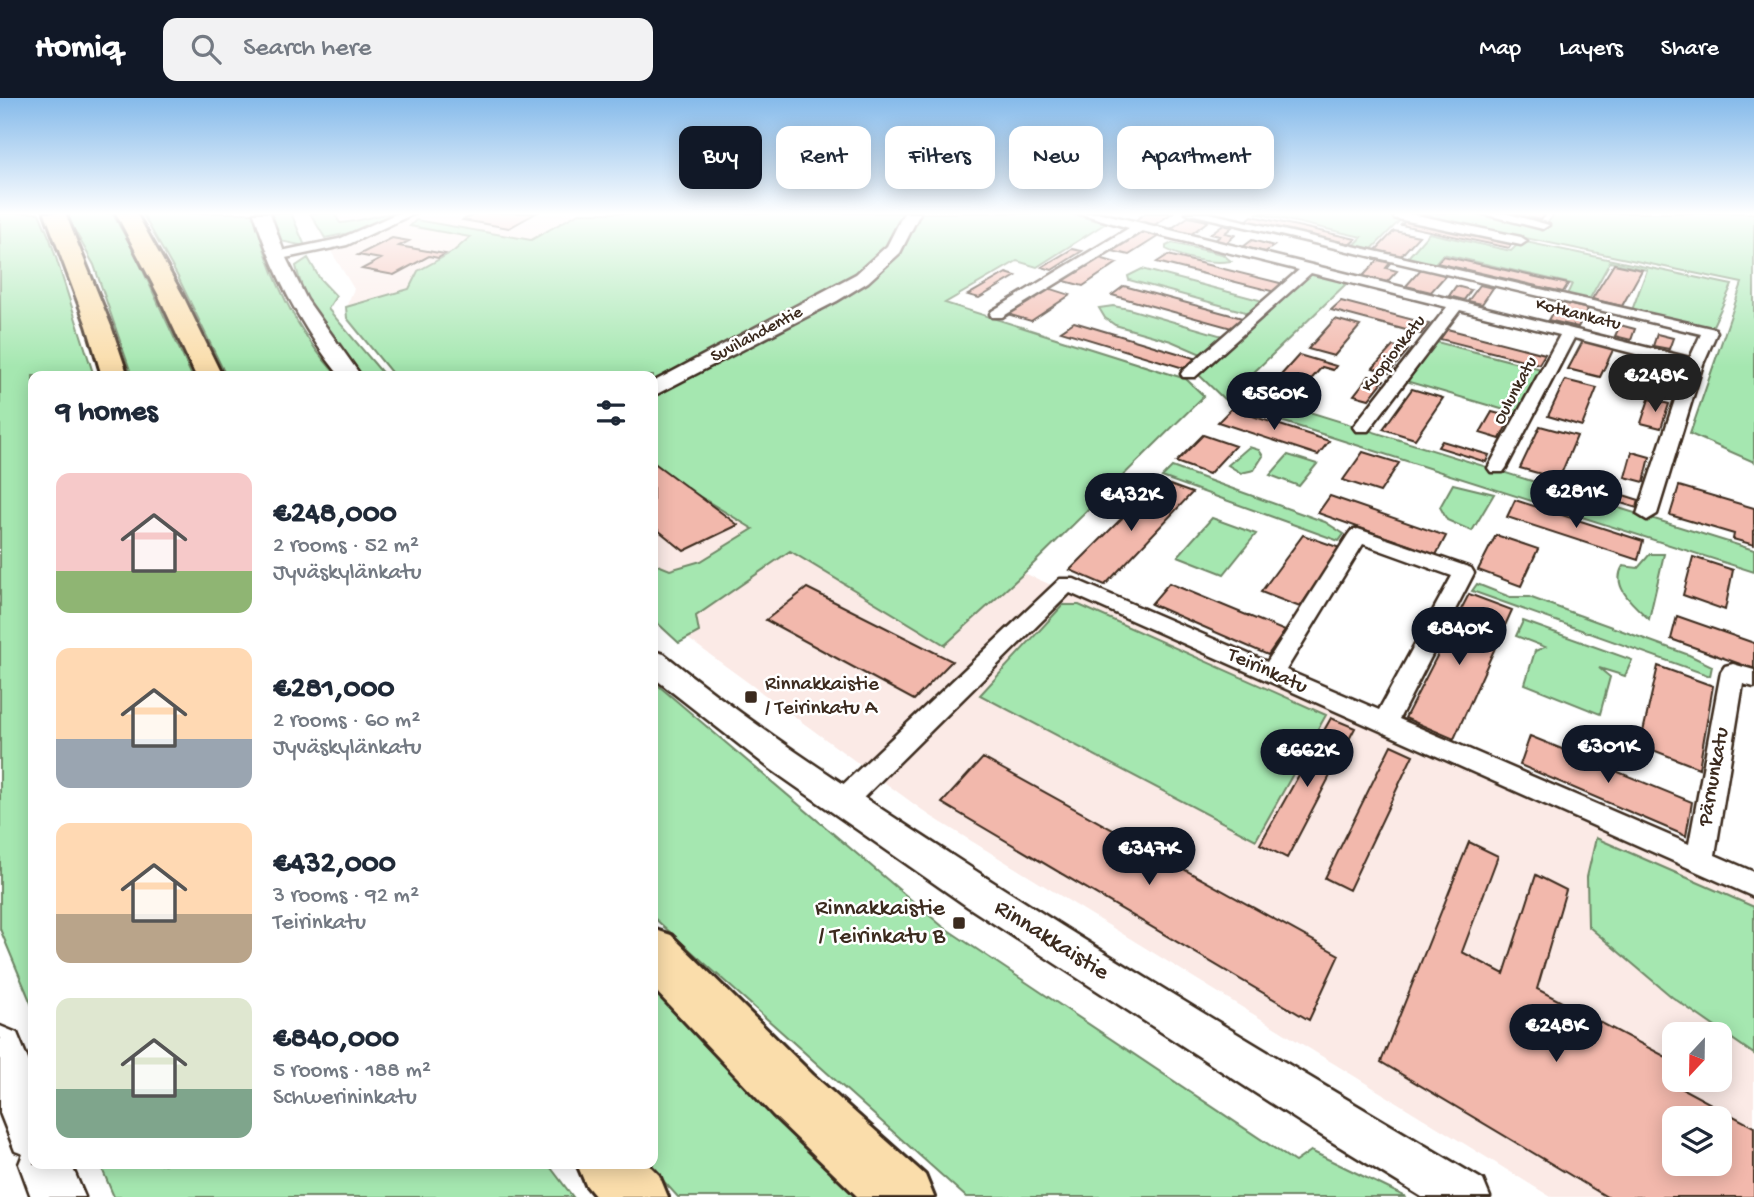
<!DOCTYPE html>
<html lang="en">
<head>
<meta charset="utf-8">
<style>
  body { margin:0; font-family:"Gochi Hand",sans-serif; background:#f2f2f3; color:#1f2937; height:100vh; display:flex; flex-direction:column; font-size:26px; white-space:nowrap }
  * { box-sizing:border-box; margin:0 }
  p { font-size:23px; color:#747a83 }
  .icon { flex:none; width:38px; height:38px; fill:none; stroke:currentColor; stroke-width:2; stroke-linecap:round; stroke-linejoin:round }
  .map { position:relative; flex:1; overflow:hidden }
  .side { position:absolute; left:28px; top:273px; width:630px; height:798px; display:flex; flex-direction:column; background:#fff; border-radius:14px; box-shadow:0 4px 18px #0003 }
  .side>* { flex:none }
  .hud { position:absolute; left:679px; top:28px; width:665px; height:63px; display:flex; gap:14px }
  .needle { width:46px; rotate:202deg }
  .fabs { position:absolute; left:1662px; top:924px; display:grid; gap:14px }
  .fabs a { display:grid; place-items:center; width:70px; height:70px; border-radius:14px; background:#fff; box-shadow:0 4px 18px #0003; font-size:35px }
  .price { position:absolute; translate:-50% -60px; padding:0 16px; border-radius:24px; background:#111827; color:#fff; font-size:23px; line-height:46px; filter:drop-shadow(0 2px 4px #0008) }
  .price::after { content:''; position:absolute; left:50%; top:42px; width:21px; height:16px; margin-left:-10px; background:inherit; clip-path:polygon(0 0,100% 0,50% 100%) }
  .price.on { background:#222; color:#fff }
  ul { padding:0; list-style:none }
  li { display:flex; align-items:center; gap:21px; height:175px; padding:0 28px }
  li span { display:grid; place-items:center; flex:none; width:196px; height:140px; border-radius:14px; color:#555 }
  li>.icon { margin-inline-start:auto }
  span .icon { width:84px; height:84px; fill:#fffc; stroke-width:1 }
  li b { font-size:30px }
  h2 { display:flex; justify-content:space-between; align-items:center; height:84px; padding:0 28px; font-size:30px }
  .pill { padding:0 24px; border-radius:14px; background:#fff; box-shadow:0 4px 18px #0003; font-size:24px; line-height:63px }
  .pill.on { background:#111827; color:#fff }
  header { display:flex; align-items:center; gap:42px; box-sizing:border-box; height:98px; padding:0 35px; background:#111827; color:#fff }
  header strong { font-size:33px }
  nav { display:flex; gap:38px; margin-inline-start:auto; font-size:24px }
  .search { width:490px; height:63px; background:#f2f2f3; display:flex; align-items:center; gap:18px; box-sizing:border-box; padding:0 24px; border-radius:14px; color:#747a83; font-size:26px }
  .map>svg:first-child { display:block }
</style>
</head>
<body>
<header>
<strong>Homiq</strong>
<div class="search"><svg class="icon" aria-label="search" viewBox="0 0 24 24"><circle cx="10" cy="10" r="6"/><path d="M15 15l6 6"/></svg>Search here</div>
<nav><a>Map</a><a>Layers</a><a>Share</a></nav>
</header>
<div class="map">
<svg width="1754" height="1099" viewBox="0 0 1754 1099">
  <rect width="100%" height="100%" fill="#fff"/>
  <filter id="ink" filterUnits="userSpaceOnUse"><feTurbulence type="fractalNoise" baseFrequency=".0143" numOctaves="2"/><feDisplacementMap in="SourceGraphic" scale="14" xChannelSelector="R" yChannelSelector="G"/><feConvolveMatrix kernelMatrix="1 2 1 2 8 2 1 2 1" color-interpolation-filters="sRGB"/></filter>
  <g filter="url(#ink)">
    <path fill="#fbeae6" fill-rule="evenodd" d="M308 115H579L509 154 409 191 346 209 354 191Z
      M653 370 945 547 1024 475 1754 797V1099H1551L929 717 653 515ZM1675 936H1720V982H1675ZM1675 1020H1720V1066H1675Z"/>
    <path fill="#a5e7b0" stroke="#708867" stroke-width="2" fill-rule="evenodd" d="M0 115H39L50 141 94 278H33V910L0 831Z
      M65 115H112L134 153 192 278H132L94 167Z
      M142 115H254C268 174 296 234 338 278H226L178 179Z
      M270 115H291L305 148 280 143Z
      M310 115H334L340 125C361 124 378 115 399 115L359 133 325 140Z
      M579 115H1067L1106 125 1037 169 1017 163 945 205 1186 281 1204 298 1024 475 945 547 790 453 696 518 699 534 679 545 653 521V465L670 472 701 463 753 431 653 370V278H394L347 220 346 209 409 191 418 173 454 153 470 139 410 128 416 122 531 142Z
      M1256 115H1389L1404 118 1367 156 1350 152 1362 139Z
      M1405 115H1473L1544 130 1555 115H1754V364L1690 336 1742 185Z
      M1429 135 1511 153 1521 143 1732 187 1710 234 1565 201 1572 186 1443 156 1431 170 1404 164ZM1610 164 1647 172 1632 212 1589 202Z
      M1172 145 1222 156 1231 163C1210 166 1184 161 1166 151V148Z
      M308 160 320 181 336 198 328 211 385 278H362C335 249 304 207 296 168Z
      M1142 171 1274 206 1309 174 1348 184 1225 302 1199 277 1215 262 1171 243 1115 227 1105 220 1099 210 1113 208 1129 211 1236 242 1259 220 1242 213 1129 182 1128 178Z
      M1429 242 1549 273 1525 318 1399 281Z
      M1242 293 1754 452V474L1228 306Z
      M1249 349 1259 352 1263 358 1254 372 1241 375 1228 367Z
      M1288 357 1317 366 1299 388 1270 377Z
      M1172 369 1325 424 1344 436 1339 443 1162 379Z
      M1453 386 1494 396 1472 433 1447 422 1440 409Z
      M1212 420 1256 436 1224 476 1178 458Z
      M1650 456H1664L1649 521C1635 508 1610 489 1623 468L1638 470Z
      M1477 486 1510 499H1529L1689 557 1712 568 1710 578 1472 493Z
      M1063 507H1079L1326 617 1256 742 980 597Z
      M1523 523 1632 562 1625 578 1599 570 1610 579 1600 616 1525 586 1535 553 1545 549 1516 538Z
      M653 583 942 828 1295 1064 1311 1053 1406 1099H966L653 819Z
      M1596 740 1754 809V956L1672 899 1588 828 1587 779Z
      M653 891 858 1099H678L648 1066H653Z
      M100 1066H548L573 1099H114Z"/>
    <path fill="#f2b8ac" stroke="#3b2a1e" stroke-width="2" fill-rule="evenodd" d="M477 115H536L509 130 463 122Z
      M1146 115H1172L1153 128 1134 123Z
      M1506 115H1542L1546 116 1541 122Z
      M1252 118 1356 141 1348 148 1244 125Z
      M1188 119 1208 123 1190 137 1169 132Z
      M1408 121 1514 143 1509 150 1401 127Z
      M1222 127 1232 129 1225 135 1235 137 1226 145 1215 142 1220 138 1210 136Z
      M1141 131 1162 136 1129 157 1108 152Z
      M1394 133 1419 138 1399 160 1374 154Z
      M392 140 409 143 399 148 445 156 438 160 429 158 394 177 362 171 381 161 358 157Z
      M1252 142 1274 148 1265 154 1243 149Z
      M1072 151 1082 153 1052 172 1042 169Z
      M1168 157 1284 186 1275 194 1157 164Z
      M1443 158 1568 186 1563 194 1437 165Z
      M1096 159 1117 165 1083 188 1061 182Z
      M1378 162 1390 165 1386 170 1397 173 1387 184 1363 178Z
      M1614 166 1642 172 1622 208 1592 201Z
      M1421 171 1446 177 1431 194 1406 188Z
      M1006 175 1016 178 979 200 968 197Z
      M1480 187 1493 190 1482 206 1468 203Z
      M1124 188 1246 221 1235 231 1112 197Z
      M1456 188 1471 192 1464 202 1449 198Z
      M1048 190 1070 197 1031 223 1007 216Z
      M1341 203 1429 226 1421 236 1331 212Z
      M1559 204 1588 211 1578 229 1548 222Z
      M1335 221 1360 228 1334 258 1308 251Z
      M1074 224 1201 262 1190 272 1061 233Z
      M1620 227 1635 231 1631 242 1615 238Z
      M1447 231 1545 256 1539 266 1440 241Z
      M1657 236 1673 240 1669 251 1653 248Z
      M1584 241 1615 248 1600 279 1568 271Z
      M1393 248 1408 252 1389 275 1373 270Z
      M1299 257 1336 268 1333 272 1322 269 1291 304 1264 296Z
      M1665 261 1682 265 1678 284 1660 279Z
      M1369 278 1384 282 1369 301 1354 297Z
      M1565 282 1597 290 1582 328 1548 318Z
      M1412 291 1443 300 1415 341 1383 331Z
      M1649 301 1669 306 1661 330 1641 325Z
      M1231 311 1329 343 1318 357 1218 324Z
      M1492 314 1511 319 1500 341 1480 335Z
      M1540 328 1577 338 1559 381 1520 370Z
      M1203 337 1235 348 1209 376 1176 364Z
      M1442 343 1489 357 1486 364 1438 349Z
      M1363 354 1399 365 1380 394 1343 382Z
      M1632 354 1650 359 1644 384 1625 379Z
      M653 364 738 427 684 453 653 428Z
      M1159 383 1192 395 1105 487 1070 472Z
      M1585 385 1639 402 1637 410 1582 393Z
      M1679 388 1754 410V447L1733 441 1734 436 1670 417Z
      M1330 398 1446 438 1436 457 1318 415Z
      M1515 402 1643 443 1638 462 1507 419Z
      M1303 437 1340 450 1300 509 1261 494Z
      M1496 437 1538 451 1521 488 1478 472Z
      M1693 459 1733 472 1725 512 1683 497Z
      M1169 485 1285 533 1268 557 1151 506Z
      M807 490 952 563 914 602 766 522Z
      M1469 496 1512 512 1454 641 1405 620Z
      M1677 518 1754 545V571L1671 541Z
      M1658 568 1713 588 1699 670 1640 647Z
      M1331 620 1355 630 1287 760 1260 746Z
      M1530 638 1692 704 1686 738 1520 667Z
      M1391 647 1413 657 1349 792 1325 780Z
      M983 660 1339 857 1309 922 942 705Z
      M1469 744 1498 758 1462 854 1504 876 1536 777 1566 792 1537 891 1672 962 1668 983 1754 1029V1099H1607L1381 964ZM1675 1020H1720V1066H1675Z"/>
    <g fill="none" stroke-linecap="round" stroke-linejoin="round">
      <g stroke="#3b2a1e" stroke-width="5">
        <path id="minor" d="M398 115H415L347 147 276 162 270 158 276 154 339 141Z
          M1079 115H1101L1690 260 1701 236 1186 115H1209L1715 231 1717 234 1703 266 1657 416 1647 422 1637 416 1686 269 1574 240 1506 370 1503 374H1491L1488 370 1560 237 1460 212 1368 333H1356L1353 329 1356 325 1447 209 1311 175 1195 279H1183L1181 276 1183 273 1299 172 1142 133 1002 219H992L990 216 992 213 1129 130Z
          M1393 115H1407L1521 139 1527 143 1521 147 1398 121 1394 120Z
          M1480 115H1505L1549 127 1543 131Z
          M1358 431 1471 470 1474 475 1399 621 1689 746 1721 574 1725 568 1733 566 1754 572V589L1743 586 1715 757 1754 774V799L1070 495 851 712 842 715 833 712 829 704 833 696 1060 481H1074L1267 564 1348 437 1351 433ZM1363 446 1452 478 1379 612 1286 572Z"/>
      </g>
      <g stroke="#3b2a1e" stroke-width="5">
        <path id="tertiary" d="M254 115H270L286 160 307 202 361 278H340C301 229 273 176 254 115Z
          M904 115H920L900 155 868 184 837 203 653 298V284L856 176 887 148Z
          M653 553 664 556C754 629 852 692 950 756 1124 870 1304 976 1483 1082L1490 1099H1422L1311 1031 968 809 769 670 653 579Z"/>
      </g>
      <g stroke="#3b2a1e" stroke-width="5">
        <path id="secondary" d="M0 928 17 935 33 974V1066H71L85 1099H31L19 1066 23 1056 15 1053 0 1015Z"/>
      </g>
      <g stroke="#3b2a1e" stroke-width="6">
        <path id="motorway" d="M45 115H65L111 228 128 278H102L87 228Z
          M116 115H136L182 196 222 278H196L158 196Z
          M653 831 671 837 813 977 925 1077 934 1099H858L773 1017 653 890Z
          M577 1066H648L659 1077 668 1099H596L586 1087Z"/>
      </g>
      <use href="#minor" fill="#fff" fill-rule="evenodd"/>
      <use href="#tertiary" fill="#fff" fill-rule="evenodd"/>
      <use href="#secondary" fill="#fff" fill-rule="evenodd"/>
      <use href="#motorway" fill="#faddab" fill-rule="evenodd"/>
    </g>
  </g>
  <linearGradient id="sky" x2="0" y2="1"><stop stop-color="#85baea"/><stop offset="0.43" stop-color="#fff"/><stop offset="1" stop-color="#fff" stop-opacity="0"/></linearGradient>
  <rect width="1754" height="269" fill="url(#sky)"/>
  <g fill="#3b2a1e" stroke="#fff" stroke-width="2.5">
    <rect x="744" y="592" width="14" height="14" rx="3.5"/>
    <rect x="952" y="818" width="14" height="14" rx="3.5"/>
  </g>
  <g text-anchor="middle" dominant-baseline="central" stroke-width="5" stroke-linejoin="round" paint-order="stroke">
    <g font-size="18" fill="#3b2a1e" stroke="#fff">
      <text transform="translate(1578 217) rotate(14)">Kotkankatu</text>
      <text transform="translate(757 237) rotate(-28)">Suvilahdentie</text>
      <text transform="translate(1394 256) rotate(-52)">Kuopionkatu</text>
      <text transform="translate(1516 293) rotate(-62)">Oulunkatu</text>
    </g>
    <g font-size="21" fill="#3b2a1e" stroke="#fff">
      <text transform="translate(1267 574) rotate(24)">Teirinkatu</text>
      <text transform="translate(1715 679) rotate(-80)">Pärnunkatu</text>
    </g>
    <g font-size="21" fill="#3b2a1e" stroke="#fff" text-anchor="start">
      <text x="765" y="587">Rinnakkaistie<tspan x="765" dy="24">/ Teirinkatu A</tspan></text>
    </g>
    <g font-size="24" fill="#3b2a1e" stroke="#fff" text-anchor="end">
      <text x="945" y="811">Rinnakkaistie<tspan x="945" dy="28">/ Teirinkatu B</tspan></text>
    </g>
    <g font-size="24" fill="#3b2a1e" stroke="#fff">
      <text transform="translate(1051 843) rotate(32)">Rinnakkaistie</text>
    </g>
  </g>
</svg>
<div class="fabs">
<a><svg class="needle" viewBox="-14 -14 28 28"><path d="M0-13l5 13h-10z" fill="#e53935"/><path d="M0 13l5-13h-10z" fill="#747a83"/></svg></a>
<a><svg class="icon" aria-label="layers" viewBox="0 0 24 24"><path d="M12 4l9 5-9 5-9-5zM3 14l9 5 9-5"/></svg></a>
</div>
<b class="price on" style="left:1655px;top:316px">€248K</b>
<b class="price" style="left:1274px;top:334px">€560K</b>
<b class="price" style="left:1576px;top:432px">€281K</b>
<b class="price" style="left:1131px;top:435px">€432K</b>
<b class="price" style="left:1459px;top:569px">€840K</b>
<b class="price" style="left:1608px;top:687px">€301K</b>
<b class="price" style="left:1307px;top:691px">€662K</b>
<b class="price" style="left:1149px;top:789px">€347K</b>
<b class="price" style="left:1556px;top:966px">€248K</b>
<div class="hud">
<a class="pill on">Buy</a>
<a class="pill">Rent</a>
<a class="pill">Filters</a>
<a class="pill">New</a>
<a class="pill">Apartment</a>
</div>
<section class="side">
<h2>9 homes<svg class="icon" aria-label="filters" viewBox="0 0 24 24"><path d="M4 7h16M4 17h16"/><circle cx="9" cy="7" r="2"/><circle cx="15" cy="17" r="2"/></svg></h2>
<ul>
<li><span style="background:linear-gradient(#f6c9c9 70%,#8fb573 0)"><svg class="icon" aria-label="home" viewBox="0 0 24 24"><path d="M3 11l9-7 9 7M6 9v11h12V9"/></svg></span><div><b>€248,000</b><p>2 rooms · 52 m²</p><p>Jyväskylänkatu</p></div></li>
<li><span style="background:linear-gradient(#ffd9b3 65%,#9aa5b1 0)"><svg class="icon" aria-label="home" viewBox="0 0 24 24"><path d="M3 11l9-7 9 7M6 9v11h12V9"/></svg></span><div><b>€281,000</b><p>2 rooms · 60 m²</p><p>Jyväskylänkatu</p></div></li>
<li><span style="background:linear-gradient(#ffd9b3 65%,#b9a48a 0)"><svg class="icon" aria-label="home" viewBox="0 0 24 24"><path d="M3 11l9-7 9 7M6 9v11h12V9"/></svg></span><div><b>€432,000</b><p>3 rooms · 92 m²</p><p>Teirinkatu</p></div></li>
<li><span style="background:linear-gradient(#dfe7d0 65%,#7fa58c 0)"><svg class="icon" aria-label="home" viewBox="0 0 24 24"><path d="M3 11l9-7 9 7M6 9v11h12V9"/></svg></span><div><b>€840,000</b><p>5 rooms · 188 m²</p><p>Schwerininkatu</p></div></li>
</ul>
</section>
</div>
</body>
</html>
